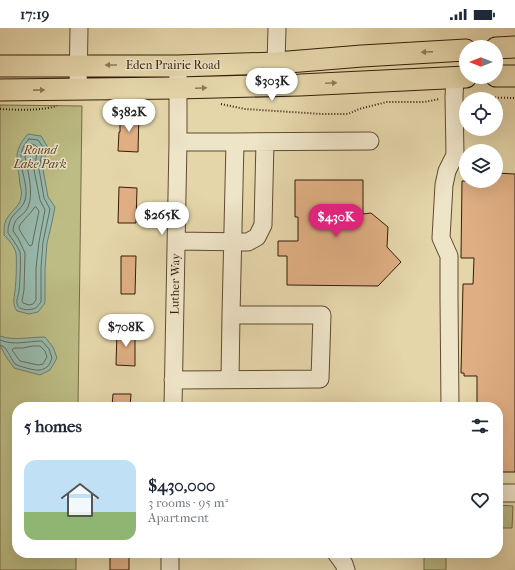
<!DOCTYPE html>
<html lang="en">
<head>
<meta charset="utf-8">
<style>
  body { margin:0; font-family:"IM FELL French Canon",serif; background:#f6f6f7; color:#1f2937; height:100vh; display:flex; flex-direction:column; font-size:15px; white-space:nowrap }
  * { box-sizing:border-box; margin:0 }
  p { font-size:13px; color:#747a83 }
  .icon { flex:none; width:22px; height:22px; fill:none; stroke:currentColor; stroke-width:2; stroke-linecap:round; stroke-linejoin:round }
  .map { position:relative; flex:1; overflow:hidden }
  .side { position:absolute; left:12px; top:374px; width:491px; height:156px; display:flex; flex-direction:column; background:#fff; border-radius:16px; box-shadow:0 4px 16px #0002 }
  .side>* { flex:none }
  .needle { width:26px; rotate:270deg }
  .controls { position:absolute; left:459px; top:12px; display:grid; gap:8px }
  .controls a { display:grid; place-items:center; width:44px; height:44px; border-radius:50%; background:#fff; box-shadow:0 4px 16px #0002; font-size:20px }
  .price { position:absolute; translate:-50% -34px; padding:0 9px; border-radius:14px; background:#fff; color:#222; font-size:13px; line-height:26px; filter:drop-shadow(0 1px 2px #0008) }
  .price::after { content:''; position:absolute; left:50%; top:24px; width:12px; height:9px; margin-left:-6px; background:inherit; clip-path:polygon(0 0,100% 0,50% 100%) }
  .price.current { background:#db2777; color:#fff }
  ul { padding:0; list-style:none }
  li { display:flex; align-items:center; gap:12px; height:100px; padding:0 12px }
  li+li { border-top:1px solid #e0e1e3 }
  li span { display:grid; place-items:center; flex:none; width:112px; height:80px; border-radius:12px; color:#555 }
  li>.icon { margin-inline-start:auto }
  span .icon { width:48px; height:48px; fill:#fffc; stroke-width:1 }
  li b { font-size:17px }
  h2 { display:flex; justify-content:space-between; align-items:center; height:48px; padding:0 12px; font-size:17px }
  .status { display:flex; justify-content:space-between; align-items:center; height:28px; padding:0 20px; background:#fff; direction:ltr }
  .status svg { height:11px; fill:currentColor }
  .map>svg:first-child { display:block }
</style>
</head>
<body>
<div class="status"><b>17:19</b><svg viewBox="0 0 49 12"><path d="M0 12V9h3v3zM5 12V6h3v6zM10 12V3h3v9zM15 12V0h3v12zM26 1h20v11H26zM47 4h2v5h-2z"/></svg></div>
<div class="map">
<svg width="515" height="542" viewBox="0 0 515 542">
  <rect width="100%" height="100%" fill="#e5d6aa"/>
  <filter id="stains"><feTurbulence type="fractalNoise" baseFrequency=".005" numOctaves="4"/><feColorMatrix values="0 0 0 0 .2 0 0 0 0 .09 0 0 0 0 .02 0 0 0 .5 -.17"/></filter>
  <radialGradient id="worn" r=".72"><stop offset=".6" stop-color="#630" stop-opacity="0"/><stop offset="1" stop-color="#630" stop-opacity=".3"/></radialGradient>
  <path fill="#bcbc84" stroke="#786c46" d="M0 77 82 78 78 379H17V525H76V542H0Z
    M498 477 513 478 512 500H498Z
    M424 525H446V542H424Z"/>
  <path fill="#96b9ac" stroke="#6f7b6b" d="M28 106 41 108 47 118 43 141 48 169 55 179 52 194 47 215 45 241V275L38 284 29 286 17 283C12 276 14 271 15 263 16 256 17 231 16 225 14 218 9 212 4 207 4 203 4 198 5 195 8 184 20 180 21 169 22 165 21 160 20 156 18 134 11 125 28 106Z
    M0 308C14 313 29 309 45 309L53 319 57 330 50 342 40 347 14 340 5 327 0 317Z"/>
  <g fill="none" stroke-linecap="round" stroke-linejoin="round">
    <path stroke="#666b5a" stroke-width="1" d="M29 111 38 112 43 119 39 141 44 170 50 181 43 214 41 240V274L36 280C31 282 21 283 18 278 15 273 19 267 19 262 20 256 21 230 20 224 17 217 12 211 8 205 8 202 8 199 9 196 12 183 25 182 26 167 27 147 12 128 29 111Z
      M31 116 35 117 38 120 34 142 40 172 45 182 39 214 36 240V272L33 276 29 277 23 275 22 273 24 262 25 225 18 210 13 203C14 187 23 190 28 179 34 166 28 143 25 129L27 122Z
      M36 179 39 183 32 217 30 218 29 217C27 214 19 202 19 200 19 195 31 186 34 180Z
      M0 312C14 318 28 313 42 313L49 321 52 330C51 332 50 336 48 338 46 340 42 342 40 342 35 343 18 338 15 336 10 330 7 318 0 317
      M33 318H40L45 323 47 329 43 336 38 337 20 333 12 322 14 320H22Z"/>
  </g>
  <path fill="#dfae83" stroke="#351d09" d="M125 84H139L138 124 118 123 119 104H120V96H125Z
    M496 145 515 146V444H498V379H477V348H464V345H461L463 256H473L474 230H461L462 153H496Z
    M295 152H363V186L371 185 388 199 387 219 401 234 378 258 287 257V228H278V213H298V189H295Z
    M119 159 137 160 136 195H118Z
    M121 228H136L135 266H121Z
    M117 303H135V338L116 337Z
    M113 366H131L130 379H112Z
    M110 525H129V542H110Z"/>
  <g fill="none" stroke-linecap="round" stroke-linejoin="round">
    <g stroke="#614b31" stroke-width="19">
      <path id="minor" d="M276 35 277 0
        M78 61 79 0
        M178 114H235
        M176 213 248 214 257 209 263 197 265 114
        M231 287 235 114 370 113
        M173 352 320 351 322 287H231L230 351
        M173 379 178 114V48
        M450 379 449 270V228L441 210 444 157 447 143 455 127 454 69 455 49
        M498 465H515
        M336 525 344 536 346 542
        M170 542V525"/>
    </g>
    <g stroke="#351d09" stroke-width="23">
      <path id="major" d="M496 20 515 19
        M0 38H178L276 35 362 28 466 22
        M496 48H515
        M0 62 177 60 300 57 466 49"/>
    </g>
    <path stroke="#351d09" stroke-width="2" stroke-dasharray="1 2" stroke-linecap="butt" d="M468 69 515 70
      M221 76 245 81 322 86H348L359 81 387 74H424L440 71
      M0 81C19 82 38 83 57 78"/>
    <use href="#minor" stroke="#eee4c8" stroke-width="17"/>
    <use href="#major" stroke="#e5d6aa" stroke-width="21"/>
  </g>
  <defs><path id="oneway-solid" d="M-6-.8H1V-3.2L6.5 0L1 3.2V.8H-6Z"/></defs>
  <g fill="#8d7a5a">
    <use href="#oneway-solid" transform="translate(427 24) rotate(177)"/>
    <use href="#oneway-solid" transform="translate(111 37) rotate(-180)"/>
    <use href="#oneway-solid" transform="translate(331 55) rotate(-3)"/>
    <use href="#oneway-solid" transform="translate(201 60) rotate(-2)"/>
    <use href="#oneway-solid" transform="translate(39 62) rotate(-1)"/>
  </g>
  <g text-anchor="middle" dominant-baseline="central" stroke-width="3" stroke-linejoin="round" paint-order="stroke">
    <g font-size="12" fill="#351d09" stroke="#eee4c8">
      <text x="173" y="37">Eden Prairie Road</text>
      <text transform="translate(175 256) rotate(-89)">Luther Way</text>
    </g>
    <g font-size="12" font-style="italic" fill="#574528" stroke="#eee4c8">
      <text x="40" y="122">Round<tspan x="40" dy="14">Lake Park</tspan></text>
    </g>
  </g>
  <rect width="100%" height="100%" filter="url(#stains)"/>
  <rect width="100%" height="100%" fill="url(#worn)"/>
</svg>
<div class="controls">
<a><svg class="needle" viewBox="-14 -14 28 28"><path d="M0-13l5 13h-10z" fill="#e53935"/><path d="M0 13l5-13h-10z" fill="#747a83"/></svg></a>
<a><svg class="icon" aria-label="locate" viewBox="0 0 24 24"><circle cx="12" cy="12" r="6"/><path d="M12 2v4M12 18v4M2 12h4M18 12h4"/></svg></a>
<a><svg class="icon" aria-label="layers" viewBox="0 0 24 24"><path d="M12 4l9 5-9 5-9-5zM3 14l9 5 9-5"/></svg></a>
</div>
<b class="price" style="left:272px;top:74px">$303K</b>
<b class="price" style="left:129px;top:105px">$382K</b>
<b class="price" style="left:162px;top:208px">$265K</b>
<b class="price current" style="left:336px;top:210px">$430K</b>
<b class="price" style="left:126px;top:320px">$708K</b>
<section class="side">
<h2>5 homes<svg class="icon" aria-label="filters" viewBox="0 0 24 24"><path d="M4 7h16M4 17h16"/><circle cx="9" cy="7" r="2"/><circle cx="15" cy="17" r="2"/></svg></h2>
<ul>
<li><span style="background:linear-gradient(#bfe0f5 65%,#8fb573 0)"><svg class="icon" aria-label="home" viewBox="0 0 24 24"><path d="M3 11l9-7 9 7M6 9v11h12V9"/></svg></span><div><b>$430,000</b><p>3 rooms · 95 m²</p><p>Apartment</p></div><svg class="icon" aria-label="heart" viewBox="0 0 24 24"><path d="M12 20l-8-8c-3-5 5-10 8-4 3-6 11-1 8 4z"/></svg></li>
</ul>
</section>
</div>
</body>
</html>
